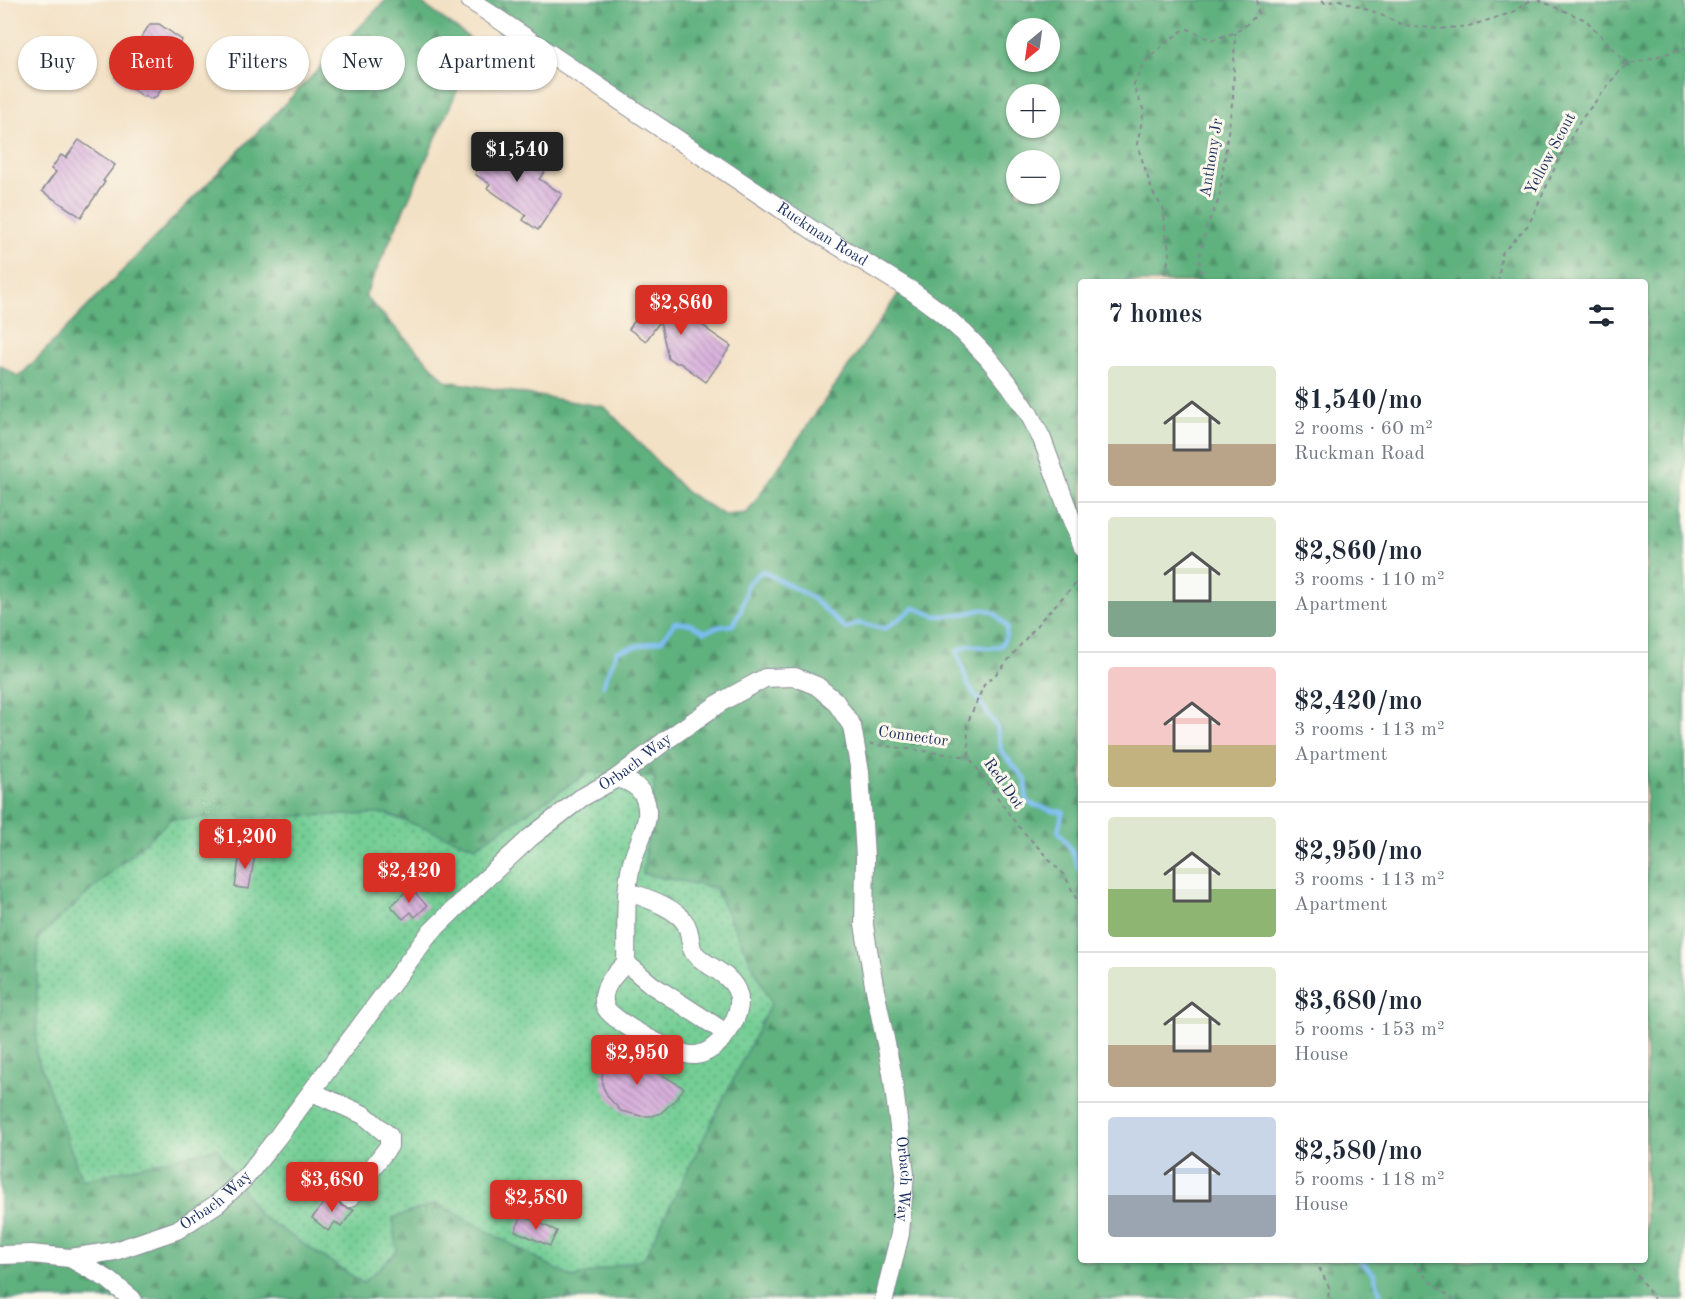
<!DOCTYPE html>
<html lang="en">
<head>
<meta charset="utf-8">
<style>
  body { margin:0; font-family:"Old Standard TT",serif; background:#f6f6f7; color:#1f2937; height:100vh; display:flex; flex-direction:column; font-size:22px; white-space:nowrap }
  * { box-sizing:border-box; margin:0 }
  p { font-size:20px; color:#747a83 }
  .icon { flex:none; width:33px; height:33px; fill:none; stroke:currentColor; stroke-width:2; stroke-linecap:round; stroke-linejoin:round }
  .map { position:relative; flex:1; overflow:hidden }
  .details { position:absolute; left:1078px; top:279px; width:570px; height:984px; display:flex; flex-direction:column; background:#fff; border-radius:6px; box-shadow:0 2px 4px #0004 }
  .details>* { flex:none }
  .guide { position:absolute; left:18px; top:36px; width:570px; height:54px; display:flex; gap:12px }
  .needle { width:39px; rotate:209deg }
  .fabs { position:absolute; left:1006px; top:18px; display:grid; gap:12px }
  .fabs a { display:grid; place-items:center; width:54px; height:54px; border-radius:50%; background:#fff; box-shadow:0 2px 4px #0004; font-size:30px }
  .price { position:absolute; translate:-50% -51px; padding:0 14px; border-radius:6px; background:#d93025; color:#fff; font-size:20px; line-height:39px; filter:drop-shadow(0 2px 3px #0008) }
  .price::after { content:''; position:absolute; left:50%; top:36px; width:18px; height:14px; margin-left:-9px; background:inherit; clip-path:polygon(0 0,100% 0,50% 100%) }
  .price.active { background:#222; color:#fff }
  ul { padding:0; list-style:none }
  li { display:flex; align-items:center; gap:18px; height:150px; padding:0 30px }
  li+li { border-top:2px solid #e0e1e3 }
  li span { display:grid; place-items:center; flex:none; width:168px; height:120px; border-radius:6px; color:#555 }
  li>.icon { margin-inline-start:auto }
  span .icon { width:72px; height:72px; fill:#fffc; stroke-width:1 }
  li b { font-size:26px }
  h2 { display:flex; justify-content:space-between; align-items:center; height:72px; padding:0 30px; font-size:26px }
  .tag { padding:0 21px; border-radius:27px; background:#fff; box-shadow:0 2px 4px #0004; font-size:21px; line-height:54px }
  .tag.active { background:#d93025; color:#fff }
  .map>svg:first-child { display:block }
</style>
</head>
<body>
<div class="map">
<svg width="1685" height="1299" viewBox="0 0 1685 1299">
  <defs>
    <pattern id="forest-firs" width="22" height="20" patternUnits="userSpaceOnUse" patternTransform="scale(1.5)"><rect width="22" height="20" fill="#5fb17e"/><path d="M5 1l3.5 6h-7zM16 11l3.5 6h-7z" fill="#4e906a"/></pattern>
    <pattern id="park-dots" width="8" height="8" patternUnits="userSpaceOnUse" patternTransform="scale(1.5)"><rect width="8" height="8" fill="#74ce95"/><path d="M2 2h.1M6 6h.1" fill="none" stroke="#5ea87d" stroke-width="1.8" stroke-linecap="round"/></pattern>
    <pattern id="building-back-hatch" width="6" height="6" patternUnits="userSpaceOnUse" patternTransform="scale(1.5)"><rect width="6" height="6" fill="#d8b0db"/><path d="M-1 5l2 2M0 0l6 6M5-1l2 2" fill="none" stroke="#ae90b5"/></pattern>
  </defs>
  <rect width="100%" height="100%" fill="#fbf7ec"/>
  <filter id="ink" filterUnits="userSpaceOnUse"><feTurbulence type="fractalNoise" baseFrequency=".0167" numOctaves="2"/><feDisplacementMap in="SourceGraphic" scale="12" xChannelSelector="R" yChannelSelector="G"/><feConvolveMatrix kernelMatrix="1 2 1 2 8 2 1 2 1" color-interpolation-filters="sRGB"/></filter>
  <filter id="wash" filterUnits="userSpaceOnUse"><feTurbulence type="fractalNoise" baseFrequency=".008" numOctaves="4" result="noise"/><feDisplacementMap in="SourceGraphic" scale="24" xChannelSelector="R" yChannelSelector="G"/><feGaussianBlur stdDeviation="1.35" result="paint"/><feColorMatrix in="noise" values="0 0 0 0 0 0 0 0 0 0 0 0 0 0 0 0 0 1.4 0 .05"/><feComposite in="paint" operator="in"/></filter>
  <g filter="url(#wash)">
    <rect width="100%" height="100%" fill="#f3e1c5"/>
    <path fill="url(#forest-firs)" stroke="#3d706e" stroke-width="1.5" fill-rule="evenodd" d="M386 0H417L478 44 365 296 446 381 605 407 686 492 724 515 747 513 904 286 470 0H1685V1299H0V365L19 377ZM1017 28H1050V62H1017ZM1017 94H1050V128H1017ZM1017 160H1050V194H1017ZM1082 282H1646V1260H1082ZM589 772 655 779 643 874 715 888 573 1278 437 1203 393 1218 259 1215 217 1148 386 814 475 848Z"/>
    <path fill="url(#park-dots)" stroke="#487e7a" stroke-width="1.5" d="M589 772 655 778 643 874 715 888 771 1003 644 1258 572 1278 437 1203 393 1218 397 1251 363 1283 259 1215 217 1148 82 1180 36 1053 38 938 171 819 386 814 475 847Z"/>
    <g fill="none" stroke-linecap="round" stroke-linejoin="round">
      <path stroke="#7cbdf1" stroke-width="4.5" d="M603 685 617 651 662 640 675 622 691 624 705 632 717 627 733 625 741 610 748 583 762 571 811 597 846 629 858 623 885 629 914 608 936 616 959 615 984 609 995 613 1007 627 1006 636 1001 646 989 648 969 645 957 651 968 685 997 727 1001 751 1026 780V802L1053 811 1063 812 1058 830 1071 849 1082 876
        M1359 1260 1374 1274 1382 1299"/>
    </g>
    <g id="blocks">
      <path fill="url(#building-back-hatch)" d="M150 24H159L182 40 177 48 182 59 181 63 179 67 175 69H163L165 84 155 98 150 99 145 95 144 97 115 77Z
        M79 140 115 165 103 181 105 182 81 217 42 191 56 172 51 169 61 155 66 158Z
        M494 143 510 153 513 149 545 171 539 179 562 194 538 230 523 220 526 215 487 188 490 184 476 175 474 156 477 150 491 146Z
        M650 291 708 329V330L731 346 706 382 680 363H676L668 358 660 321 646 341 629 329 638 316 635 313Z
        M240 852 255 854 249 889 235 887Z
        M410 887 427 906 415 917 411 912 403 919 391 906Z
        M614 1046 684 1088 675 1100 661 1113 651 1116H641L621 1111 608 1097 603 1087 602 1077 604 1066Z
        M332 1193 338 1197 339 1203 342 1206 354 1210 341 1227 335 1222 328 1231 312 1218Z
        M522 1215 557 1231 550 1246 515 1231Z"/>
    </g>
  </g>
  <g filter="url(#ink)">
    <use href="#blocks" fill-opacity="0" stroke="#878892" stroke-width="1.5"/>
    <g fill="none" stroke-linecap="round" stroke-linejoin="round">
      <g stroke="#878892" stroke-width="20">
        <g id="minor">
          <path id="s1" d="M470 0 814 231 912 291 939 311 964 333 988 358 1009 384 1028 412 1042 439 1082 548"/>
          <path d="M617 778C628 782 637 784 643 795 655 817 638 841 632 862 624 890 627 933 626 963 616 973 599 989 605 1006 610 1021 679 1057 695 1055 718 1054 745 1015 738 994 734 979 718 971 706 963 686 949 694 949 688 929 683 910 645 897 628 892"/>
          <path d="M626 963 652 985 726 1033"/>
          <path d="M312 1092 364 1115 389 1136V1146L349 1198"/>
          <path id="s2" d="M0 1255 31 1254 70 1258 115 1251 177 1230 218 1203 245 1178 276 1139 429 934 478 886 531 837 581 798 617 778 665 741 721 702 765 678 795 677 817 686 835 701 852 726 860 772 865 858 864 925 874 985 892 1073 905 1174 900 1234 884 1299"/>
          <path d="M70 1258 109 1280 132 1299"/>
        </g>
      </g>
      <path stroke="#878892" stroke-width="2" stroke-dasharray="4.5 4.5" stroke-linecap="butt" d="M1322 0 1325 3 1340 0 1374 12 1403 25 1439 29 1469 26 1511 13 1531 0
        M1538 0 1586 20 1628 65
        M1162 282 1170 254 1165 229 1164 210 1153 193 1137 144 1144 111 1133 86 1144 63 1164 44 1186 28 1211 40C1235 33 1241 32 1258 13L1257 0
        M1205 282 1199 260 1206 228 1219 199 1233 96 1235 33
        M1498 282 1502 253 1529 224 1557 163 1580 121 1617 74 1628 65 1685 48
        M1082 577 1042 619 1000 670 984 685 967 724 969 757 1017 825 1065 876 1079 904 1082 916
        M870 744 969 757
        M1315 1260 1329 1287 1328 1299
        M1413 1260 1429 1281 1453 1299
        M1627 1260 1654 1299"/>
      <use href="#minor" stroke="#fff" stroke-width="18"/>
    </g>
  </g>
  <g text-anchor="middle" dominant-baseline="central" stroke-width="6" stroke-linejoin="round" paint-order="stroke">
    <g font-size="16" fill="#1b2f5e" stroke="#fbf7ec">
      <text transform="translate(1551 154) rotate(-62)">Yellow Scout</text>
      <text transform="translate(1212 158) rotate(-81)">Anthony Jr</text>
      <text stroke="none"><textPath href="#s1" startOffset="423">Ruckman Road</textPath></text>
      <text transform="translate(913 737) rotate(8)">Connector</text>
      <text stroke="none"><textPath href="#s2" startOffset="842">Orbach Way</textPath></text>
      <text transform="translate(1003 784) rotate(55)">Red Dot</text>
      <text stroke="none"><textPath href="#s2" startOffset="1562">Orbach Way</textPath></text>
      <text stroke="none"><textPath href="#s2" startOffset="230">Orbach Way</textPath></text>
    </g>
  </g>
</svg>
<div class="fabs">
<a><svg class="needle" viewBox="-14 -14 28 28"><path d="M0-13l5 13h-10z" fill="#e53935"/><path d="M0 13l5-13h-10z" fill="#747a83"/></svg></a>
<a>+</a>
<a>−</a>
</div>
<b class="price active" style="left:517px;top:183px">$1,540</b>
<b class="price" style="left:681px;top:336px">$2,860</b>
<b class="price" style="left:245px;top:870px">$1,200</b>
<b class="price" style="left:409px;top:904px">$2,420</b>
<b class="price" style="left:637px;top:1086px">$2,950</b>
<b class="price" style="left:332px;top:1213px">$3,680</b>
<b class="price" style="left:536px;top:1231px">$2,580</b>
<div class="guide">
<a class="tag">Buy</a>
<a class="tag active">Rent</a>
<a class="tag">Filters</a>
<a class="tag">New</a>
<a class="tag">Apartment</a>
</div>
<section class="details">
<h2>7 homes<svg class="icon" aria-label="filters" viewBox="0 0 24 24"><path d="M4 7h16M4 17h16"/><circle cx="9" cy="7" r="2"/><circle cx="15" cy="17" r="2"/></svg></h2>
<ul>
<li><span style="background:linear-gradient(#dfe7d0 65%,#b9a48a 0)"><svg class="icon" aria-label="home" viewBox="0 0 24 24"><path d="M3 11l9-7 9 7M6 9v11h12V9"/></svg></span><div><b>$1,540/mo</b><p>2 rooms · 60 m²</p><p>Ruckman Road</p></div></li>
<li><span style="background:linear-gradient(#dfe7d0 70%,#7fa58c 0)"><svg class="icon" aria-label="home" viewBox="0 0 24 24"><path d="M3 11l9-7 9 7M6 9v11h12V9"/></svg></span><div><b>$2,860/mo</b><p>3 rooms · 110 m²</p><p>Apartment</p></div></li>
<li><span style="background:linear-gradient(#f6c9c9 65%,#c2b280 0)"><svg class="icon" aria-label="home" viewBox="0 0 24 24"><path d="M3 11l9-7 9 7M6 9v11h12V9"/></svg></span><div><b>$2,420/mo</b><p>3 rooms · 113 m²</p><p>Apartment</p></div></li>
<li><span style="background:linear-gradient(#dfe7d0 60%,#8fb573 0)"><svg class="icon" aria-label="home" viewBox="0 0 24 24"><path d="M3 11l9-7 9 7M6 9v11h12V9"/></svg></span><div><b>$2,950/mo</b><p>3 rooms · 113 m²</p><p>Apartment</p></div></li>
<li><span style="background:linear-gradient(#dfe7d0 65%,#b9a48a 0)"><svg class="icon" aria-label="home" viewBox="0 0 24 24"><path d="M3 11l9-7 9 7M6 9v11h12V9"/></svg></span><div><b>$3,680/mo</b><p>5 rooms · 153 m²</p><p>House</p></div></li>
<li><span style="background:linear-gradient(#c9d6e8 65%,#9aa5b1 0)"><svg class="icon" aria-label="home" viewBox="0 0 24 24"><path d="M3 11l9-7 9 7M6 9v11h12V9"/></svg></span><div><b>$2,580/mo</b><p>5 rooms · 118 m²</p><p>House</p></div></li>
</ul>
</section>
</div>
</body>
</html>
